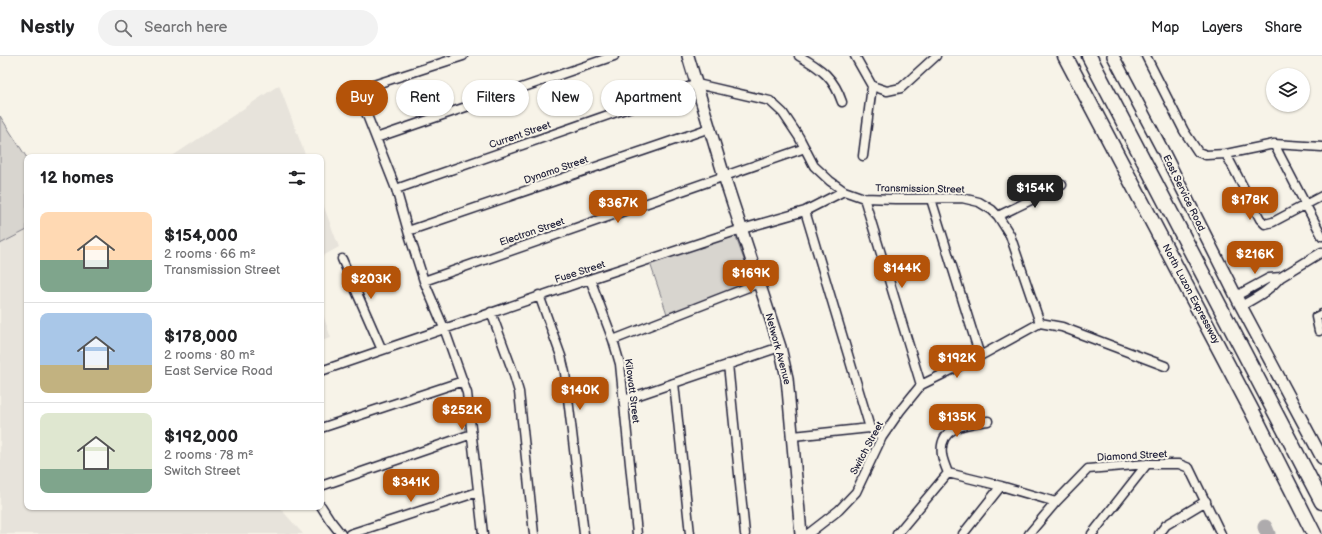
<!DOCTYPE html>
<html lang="en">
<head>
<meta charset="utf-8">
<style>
  body { margin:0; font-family:"Balsamiq Sans",sans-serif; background:#f2f2f2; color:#202124; height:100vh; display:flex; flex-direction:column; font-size:15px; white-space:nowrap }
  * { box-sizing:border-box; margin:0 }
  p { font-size:13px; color:#757577 }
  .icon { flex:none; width:22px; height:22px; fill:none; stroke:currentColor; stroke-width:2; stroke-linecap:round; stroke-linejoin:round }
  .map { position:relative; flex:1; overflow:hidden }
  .side { position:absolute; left:24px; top:98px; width:300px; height:356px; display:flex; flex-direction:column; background:#fff; border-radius:8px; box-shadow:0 1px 3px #0004 }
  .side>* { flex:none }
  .top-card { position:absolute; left:336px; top:24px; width:380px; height:36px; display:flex; gap:8px }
  .buttons { position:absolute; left:1266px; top:12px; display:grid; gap:8px }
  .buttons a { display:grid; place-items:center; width:44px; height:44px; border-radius:50%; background:#fff; box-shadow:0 1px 3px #0004; font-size:20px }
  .price { position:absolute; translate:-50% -34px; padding:0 9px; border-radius:8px; background:#b45309; color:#fff; font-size:13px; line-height:26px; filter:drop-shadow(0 1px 2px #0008) }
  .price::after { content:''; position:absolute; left:50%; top:24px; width:12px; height:9px; margin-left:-6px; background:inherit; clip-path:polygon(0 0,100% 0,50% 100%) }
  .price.selected { background:#222; color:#fff }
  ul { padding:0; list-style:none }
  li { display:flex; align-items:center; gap:12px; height:100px; padding:0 16px }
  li+li { border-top:1px solid #e0e0e0 }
  li span { display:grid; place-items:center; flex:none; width:112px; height:80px; border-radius:8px; color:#555 }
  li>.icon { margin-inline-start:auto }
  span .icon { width:48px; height:48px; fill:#fffc; stroke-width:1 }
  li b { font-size:17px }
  h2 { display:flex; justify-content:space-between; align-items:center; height:48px; padding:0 16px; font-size:17px }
  .pill { padding:0 14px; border-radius:18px; background:#fff; box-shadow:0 1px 3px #0004; font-size:14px; line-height:36px }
  .pill.selected { background:#b45309; color:#fff }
  header { display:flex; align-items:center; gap:24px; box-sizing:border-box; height:56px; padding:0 20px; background:#fff; border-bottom:1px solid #e0e0e0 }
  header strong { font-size:19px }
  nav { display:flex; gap:22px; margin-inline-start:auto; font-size:14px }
  .search { width:280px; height:36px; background:#f2f2f2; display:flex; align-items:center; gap:10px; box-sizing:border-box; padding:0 14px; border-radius:22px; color:#757577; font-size:15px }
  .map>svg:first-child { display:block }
</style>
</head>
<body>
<header>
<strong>Nestly</strong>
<div class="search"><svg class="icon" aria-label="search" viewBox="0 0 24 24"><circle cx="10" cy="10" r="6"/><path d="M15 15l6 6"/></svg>Search here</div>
<nav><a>Map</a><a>Layers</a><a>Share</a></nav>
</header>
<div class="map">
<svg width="1322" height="478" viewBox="0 0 1322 478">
  <rect width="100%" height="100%" fill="#f7f3e8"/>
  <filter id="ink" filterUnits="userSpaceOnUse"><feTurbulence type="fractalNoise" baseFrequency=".025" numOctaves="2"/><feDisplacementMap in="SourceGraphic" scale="8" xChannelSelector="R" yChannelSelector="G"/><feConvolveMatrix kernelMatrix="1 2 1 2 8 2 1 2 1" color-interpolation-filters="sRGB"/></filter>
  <g filter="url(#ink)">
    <path fill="#e7e3db" d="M279 29 306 101H171Z
      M321 143 339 191 321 201Z
      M27 174V451H279L303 478H0V188Z
      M321 253 331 282 321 285Z"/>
    <path fill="#d8d5cf" stroke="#7d7c85" d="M0 60 27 102V174L0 188Z
      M734 176 752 226 668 261 649 204Z"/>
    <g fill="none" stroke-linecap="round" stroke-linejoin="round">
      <path stroke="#aeabad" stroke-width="15" d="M1265 471 1268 478"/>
      <g stroke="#22223b" stroke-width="11">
        <path id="street" d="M463 0 361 33 359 39 396 133 408 175 424 225 444 272 467 337 483 478
          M799 0C821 12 834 22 842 46
          M855 0 872 30 887 35 901 32 936 0
          M1146 0 1184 75 1198 96 1206 99 1226 98 1274 88 1322 91
          M376 82 614 0
          M1274 88 1322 180
          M1226 98 1260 163 1265 168 1273 166 1322 140
          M863 100 872 30
          M396 133 697 28 770 45 783 57 799 81 814 110 830 125 844 135 864 142 895 143 962 142 979 146 992 154 998 160 1010 179 1040 267
          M864 142 921 329
          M931 143 980 300
          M805 155 870 372 882 381
          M998 160 1062 129
          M408 175 710 72
          M342 203 382 294
          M590 223 613 284 620 308 637 478
          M424 225 805 92
          M539 239 561 300 565 317 584 478
          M1236 240 1269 222 1281 221 1322 196
          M1241 250C1257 241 1269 235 1281 221
          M491 256 513 316 519 336 534 478
          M1319 275 1316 261 1322 258
          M613 284 759 227
          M728 308 745 478
          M321 315 590 223 742 173 805 155 844 135
          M674 327 690 478
          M624 344 780 291
          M321 372 463 325
          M793 380 870 372
          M948 417 1001 430 1056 446
          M948 417C946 412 943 405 942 399 938 370 967 368 988 365
          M321 430 472 378
          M321 450 330 464 341 478
          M350 478 478 436
          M808 478 839 454 856 436 882 381 900 355 921 329 980 300 1040 267 1062 271 1165 310
          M897 478 948 417
          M963 478 1001 430
          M1029 478 1056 446 1088 413 1147 408H1179L1189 412 1221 478
          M1092 478 1147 408
          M1159 478 1166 469 1206 445"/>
      </g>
      <g stroke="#22223b" stroke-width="14">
        <path id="secondary" d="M688 0 724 120 780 291 787 322 801 478
          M1113 0 1162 93 1241 250 1322 402"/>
      </g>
      <g stroke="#22223b" stroke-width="17">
        <path id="highway" d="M1065 0 1253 357 1314 478
          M1089 0 1322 446"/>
      </g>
      <use href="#street" stroke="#f7f3e8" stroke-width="8"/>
      <use href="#secondary" stroke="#f7f3e8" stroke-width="11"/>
      <use href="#highway" stroke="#f7f3e8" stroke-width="14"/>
    </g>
  </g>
  <g text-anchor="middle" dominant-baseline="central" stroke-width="4" stroke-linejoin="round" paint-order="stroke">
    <g font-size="10" fill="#22223b" stroke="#f7f3e8">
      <text transform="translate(520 79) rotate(-19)">Current Street</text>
      <text transform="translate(556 114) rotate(-19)">Dynamo Street</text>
      <text transform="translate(920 133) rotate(1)">Transmission Street</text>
      <text transform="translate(1184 137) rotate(64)">East Service Road</text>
      <text transform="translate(532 176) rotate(-19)">Electron Street</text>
      <text transform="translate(580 216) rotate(-18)">Fuse Street</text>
      <text transform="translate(1191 238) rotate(62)">North Luzon Expressway</text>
      <text transform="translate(778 293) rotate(75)">Network Avenue</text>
      <text transform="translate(632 335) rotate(83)">Kilowatt Street</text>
      <text transform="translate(867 392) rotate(-62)">Switch Street</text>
      <text transform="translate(1132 400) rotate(-3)">Diamond Street</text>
    </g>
  </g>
</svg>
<div class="buttons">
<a><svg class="icon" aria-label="layers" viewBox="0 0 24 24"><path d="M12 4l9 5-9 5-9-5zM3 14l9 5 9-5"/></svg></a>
</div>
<b class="price selected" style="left:1035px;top:153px">$154K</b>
<b class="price" style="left:1250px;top:165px">$178K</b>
<b class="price" style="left:618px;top:168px">$367K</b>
<b class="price" style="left:1255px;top:219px">$216K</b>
<b class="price" style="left:902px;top:233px">$144K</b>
<b class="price" style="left:751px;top:238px">$169K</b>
<b class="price" style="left:371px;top:244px">$203K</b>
<b class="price" style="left:957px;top:323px">$192K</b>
<b class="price" style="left:580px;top:355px">$140K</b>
<b class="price" style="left:462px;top:375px">$252K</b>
<b class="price" style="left:957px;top:382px">$135K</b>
<b class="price" style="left:411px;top:447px">$341K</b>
<div class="top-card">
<a class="pill selected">Buy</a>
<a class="pill">Rent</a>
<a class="pill">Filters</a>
<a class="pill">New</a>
<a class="pill">Apartment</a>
</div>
<section class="side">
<h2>12 homes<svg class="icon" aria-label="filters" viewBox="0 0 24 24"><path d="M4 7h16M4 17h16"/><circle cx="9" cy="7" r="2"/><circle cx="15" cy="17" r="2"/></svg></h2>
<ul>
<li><span style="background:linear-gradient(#ffd9b3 60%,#7fa58c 0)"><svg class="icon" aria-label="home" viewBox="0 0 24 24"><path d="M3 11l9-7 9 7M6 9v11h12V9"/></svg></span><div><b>$154,000</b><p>2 rooms · 66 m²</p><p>Transmission Street</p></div></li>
<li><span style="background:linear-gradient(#a9c7e8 65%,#c2b280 0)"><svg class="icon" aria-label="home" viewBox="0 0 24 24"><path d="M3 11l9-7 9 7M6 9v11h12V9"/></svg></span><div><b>$178,000</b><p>2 rooms · 80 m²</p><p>East Service Road</p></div></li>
<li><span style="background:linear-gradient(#dfe7d0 70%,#7fa58c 0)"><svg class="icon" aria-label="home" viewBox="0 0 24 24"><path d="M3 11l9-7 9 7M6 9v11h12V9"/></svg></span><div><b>$192,000</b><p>2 rooms · 78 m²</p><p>Switch Street</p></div></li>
</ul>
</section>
</div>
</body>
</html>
